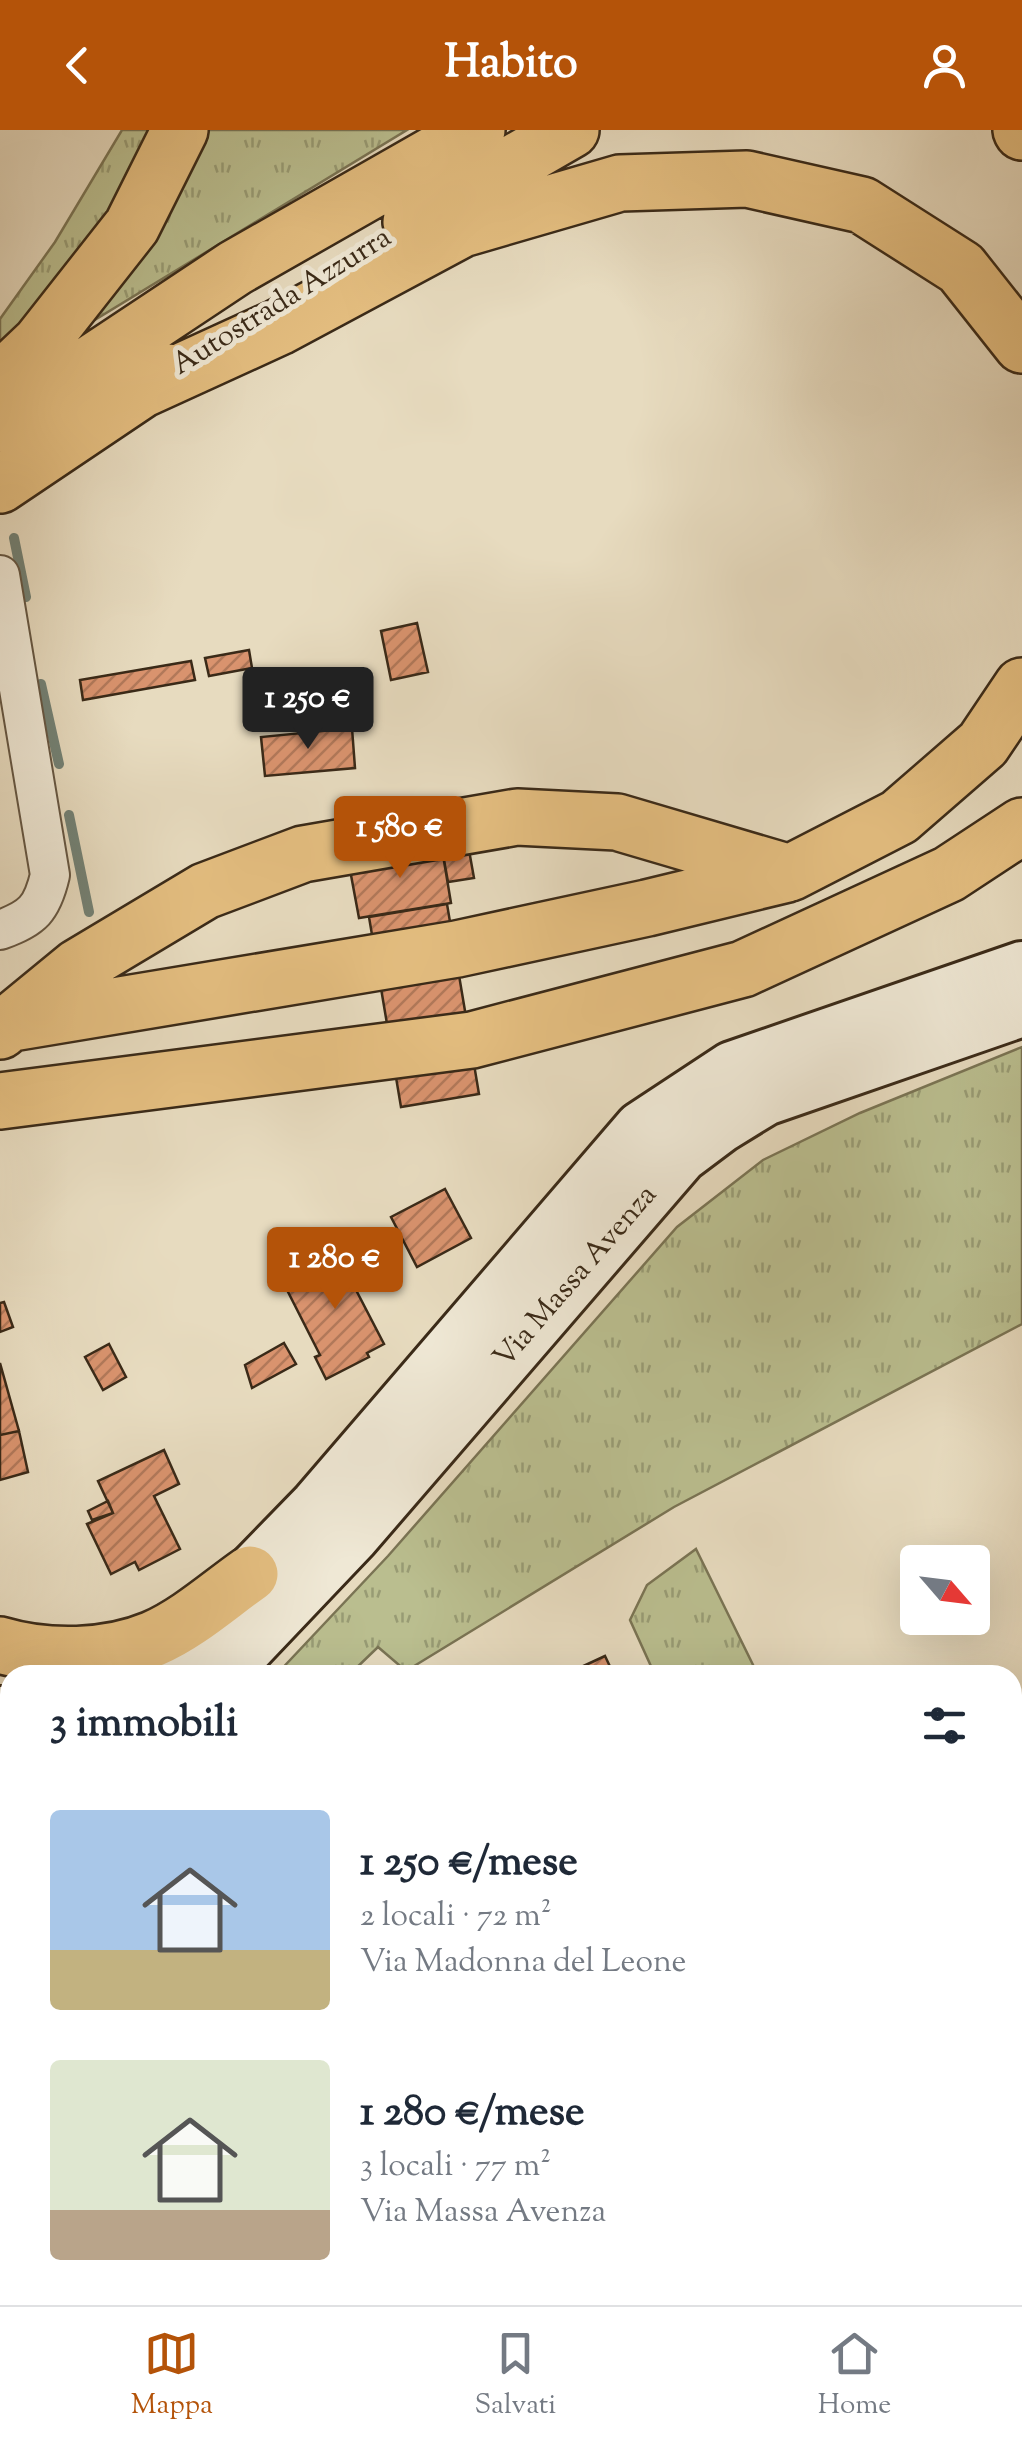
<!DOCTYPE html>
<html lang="it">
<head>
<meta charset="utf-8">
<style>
  body { margin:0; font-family:"Sorts Mill Goudy",serif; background:#f6f6f7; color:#1f2937; height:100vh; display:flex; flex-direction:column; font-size:38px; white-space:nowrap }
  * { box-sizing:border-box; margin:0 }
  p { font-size:32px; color:#747a83 }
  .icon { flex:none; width:55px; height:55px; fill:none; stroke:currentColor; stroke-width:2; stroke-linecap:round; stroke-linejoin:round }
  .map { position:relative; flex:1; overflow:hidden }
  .sheet { position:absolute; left:0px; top:1535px; width:1022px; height:640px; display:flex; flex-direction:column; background:#fff; border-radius:30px 30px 0 0; box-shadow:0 10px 40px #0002 }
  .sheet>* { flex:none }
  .needle { width:65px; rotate:118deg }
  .controls { position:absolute; left:900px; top:1415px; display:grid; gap:20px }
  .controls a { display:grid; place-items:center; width:90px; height:90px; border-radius:10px; background:#fff; box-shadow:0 10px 40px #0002; font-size:50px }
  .price { position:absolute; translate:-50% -85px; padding:0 22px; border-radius:10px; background:#b45309; color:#fff; font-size:32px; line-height:65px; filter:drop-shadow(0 2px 5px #0008) }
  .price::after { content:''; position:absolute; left:50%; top:60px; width:30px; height:22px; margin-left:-15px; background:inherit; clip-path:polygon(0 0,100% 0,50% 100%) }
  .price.active { background:#222; color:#fff }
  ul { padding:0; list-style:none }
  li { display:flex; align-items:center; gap:30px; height:250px; padding:0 50px }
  li span { display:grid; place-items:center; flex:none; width:280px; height:200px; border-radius:10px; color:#555 }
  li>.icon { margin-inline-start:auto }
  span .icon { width:120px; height:120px; fill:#fffc; stroke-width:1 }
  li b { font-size:42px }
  h2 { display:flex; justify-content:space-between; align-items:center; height:120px; padding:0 50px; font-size:42px }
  header { display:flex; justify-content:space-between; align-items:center; height:130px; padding:0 50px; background:#b45309; color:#fff; font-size:45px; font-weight:700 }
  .tabs { display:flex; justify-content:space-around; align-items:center; height:140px; border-top:2px solid #e0e1e3; background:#fff; font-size:28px; color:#747a83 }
  .tabs a { display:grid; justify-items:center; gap:5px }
  .tabs .active { color:#b45309 }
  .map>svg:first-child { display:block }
</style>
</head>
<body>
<header><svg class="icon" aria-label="back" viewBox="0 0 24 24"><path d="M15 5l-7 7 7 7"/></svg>Habito<svg class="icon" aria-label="person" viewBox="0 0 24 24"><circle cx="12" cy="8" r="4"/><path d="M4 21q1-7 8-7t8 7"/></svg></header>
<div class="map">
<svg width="1022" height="2175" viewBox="0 0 1022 2175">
  <defs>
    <pattern id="grass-tufts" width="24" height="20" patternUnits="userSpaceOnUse" patternTransform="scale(2.5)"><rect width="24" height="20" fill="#babe8f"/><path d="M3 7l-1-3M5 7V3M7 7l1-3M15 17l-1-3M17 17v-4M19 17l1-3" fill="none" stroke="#989b74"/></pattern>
    <pattern id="building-hatch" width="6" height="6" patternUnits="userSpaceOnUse" patternTransform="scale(2.5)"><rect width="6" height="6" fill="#d9936e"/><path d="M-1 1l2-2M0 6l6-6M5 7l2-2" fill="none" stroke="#b17859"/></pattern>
  </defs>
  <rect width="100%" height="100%" fill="#e7dbbf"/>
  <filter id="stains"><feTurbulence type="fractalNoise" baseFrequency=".002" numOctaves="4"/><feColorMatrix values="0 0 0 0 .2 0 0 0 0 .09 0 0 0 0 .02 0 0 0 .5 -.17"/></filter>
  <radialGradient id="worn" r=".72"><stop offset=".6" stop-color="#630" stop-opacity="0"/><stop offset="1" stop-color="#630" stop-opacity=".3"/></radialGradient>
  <path fill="url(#grass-tufts)" stroke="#7a7454" stroke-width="2.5" d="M122 0H159L146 36 0 233V189L55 112Z
    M192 0H407L88 194Z
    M1022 917V1194L674 1377 406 1541 378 1517 349 1545H276L388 1426 677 1097 763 1030 860 983Z
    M696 1419 758 1545H655L630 1490 647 1455Z
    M10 1754V1821L7 1823 10 1829V2165H57L46 2175H0V1761Z"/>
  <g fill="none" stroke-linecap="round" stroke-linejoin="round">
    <path stroke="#728175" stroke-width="10" d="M14 408 26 467
      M41 554 59 634
      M69 685 89 782"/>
  </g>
  <path fill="url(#building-hatch)" stroke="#3a2a18" stroke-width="2.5" d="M417 493 428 542 391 550 381 501Z
    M249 520 252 538 209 546 205 528Z
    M191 531 195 550 83 570 80 550Z
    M352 598 355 638 265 646 261 607Z
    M467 709 474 748 448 752 441 713Z
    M441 713 451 773 359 788 348 729Z
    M447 774 479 964 401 977 369 787Z
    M445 1059 471 1108 417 1137 391 1087Z
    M351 1117 369 1151 355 1158 384 1214 367 1223 369 1227 326 1249 315 1227 320 1225 283 1152Z
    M4 1172 13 1197 0 1202V1173Z
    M284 1213 296 1234 252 1258 245 1235Z
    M109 1214 126 1247 103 1260 85 1227Z
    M0 1233 19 1301 0 1305Z
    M19 1301 28 1342 0 1350V1305Z
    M164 1320 179 1354 154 1366 180 1419 139 1440 135 1432 111 1444 87 1394 113 1383 98 1351Z
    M108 1371 113 1383 92 1390 88 1381Z
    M605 1526 614 1545H564Z
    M1022 1727V1988L1012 1992V1732Z
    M1022 2158V2175H989L1012 2165Z
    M341 2165H675L656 2175H346Z"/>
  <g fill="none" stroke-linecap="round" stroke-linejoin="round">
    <g stroke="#655642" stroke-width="22">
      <path id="lane" d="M1012 2075 1022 2071
        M814 2175 834 2165"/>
    </g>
    <g stroke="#655642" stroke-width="42">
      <path id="street" d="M0 800C33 788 42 779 50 745L0 445
        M889 2165 894 2175"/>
    </g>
    <g stroke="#3a2a18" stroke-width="58">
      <path id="secondary" d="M161 1545 188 1521 250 1444 317 1375 641 998 732 938 1022 838
        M221 1545 353 1406 681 1026 721 996 765 969 1022 880
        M0 1583 10 1610
        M0 1668 10 1639
        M0 1727 10 1719"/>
    </g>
    <g stroke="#3a2a18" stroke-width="60">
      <path id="highway" d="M1021 0 1022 2
        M411 92 571 0
        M0 251 40 213 132 96 180 0
        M139 261 279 197 462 99 620 53 747 49 862 75 961 138 1022 215
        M0 294 235 138 477 0
        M0 355 168 242
        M12 893 457 819 647 778 787 744
        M0 901 78 837 205 761 303 724 517 687 617 692 790 743 899 687 983 614 1022 556
        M0 971 472 910 743 839 949 744 1022 696
        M0 1515C47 1529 108 1528 153 1509 188 1494 220 1465 250 1444"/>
    </g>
    <use href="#lane" stroke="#efe8d5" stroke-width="18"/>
    <use href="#street" stroke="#efe8d5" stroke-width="38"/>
    <use href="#secondary" stroke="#efe8d5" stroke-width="52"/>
    <use href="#highway" stroke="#e4be80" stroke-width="55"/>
  </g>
  <g text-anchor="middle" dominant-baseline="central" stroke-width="10" stroke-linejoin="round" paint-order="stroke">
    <g font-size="30" fill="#3a2a18" stroke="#efe8d5">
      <text transform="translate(282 172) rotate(-32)">Autostrada Azzurra</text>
      <text transform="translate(576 1147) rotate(-49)">Via Massa Avenza</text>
    </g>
  </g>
  <rect width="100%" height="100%" filter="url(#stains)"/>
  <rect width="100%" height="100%" fill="url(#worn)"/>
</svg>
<div class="controls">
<a><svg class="needle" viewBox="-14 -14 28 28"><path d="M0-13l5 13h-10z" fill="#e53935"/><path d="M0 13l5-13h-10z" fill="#747a83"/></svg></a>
</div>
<b class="price active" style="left:308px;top:622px">1 250 €</b>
<b class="price" style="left:400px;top:751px">1 580 €</b>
<b class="price" style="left:335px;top:1182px">1 280 €</b>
<section class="sheet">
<h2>3 immobili<svg class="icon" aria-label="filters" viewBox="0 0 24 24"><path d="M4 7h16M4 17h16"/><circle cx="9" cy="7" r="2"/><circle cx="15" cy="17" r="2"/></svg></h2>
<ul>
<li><span style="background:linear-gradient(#a9c7e8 70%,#c2b280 0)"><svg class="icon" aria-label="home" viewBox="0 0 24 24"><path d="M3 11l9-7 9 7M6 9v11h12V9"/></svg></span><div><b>1 250 €/mese</b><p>2 locali · 72 m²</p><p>Via Madonna del Leone</p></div></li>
<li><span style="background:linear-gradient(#dfe7d0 75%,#b9a48a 0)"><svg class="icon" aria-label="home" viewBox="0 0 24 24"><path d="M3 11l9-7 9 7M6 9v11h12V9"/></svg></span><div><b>1 280 €/mese</b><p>3 locali · 77 m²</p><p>Via Massa Avenza</p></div></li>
</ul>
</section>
</div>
<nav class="tabs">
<a class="active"><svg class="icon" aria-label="map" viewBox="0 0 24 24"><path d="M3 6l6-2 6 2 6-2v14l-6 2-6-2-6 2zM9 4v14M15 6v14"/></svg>Mappa</a>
<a><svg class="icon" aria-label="saved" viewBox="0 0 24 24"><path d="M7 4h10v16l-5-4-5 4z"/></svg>Salvati</a>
<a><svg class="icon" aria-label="home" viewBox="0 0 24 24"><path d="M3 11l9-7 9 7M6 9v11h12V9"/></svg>Home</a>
</nav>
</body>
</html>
